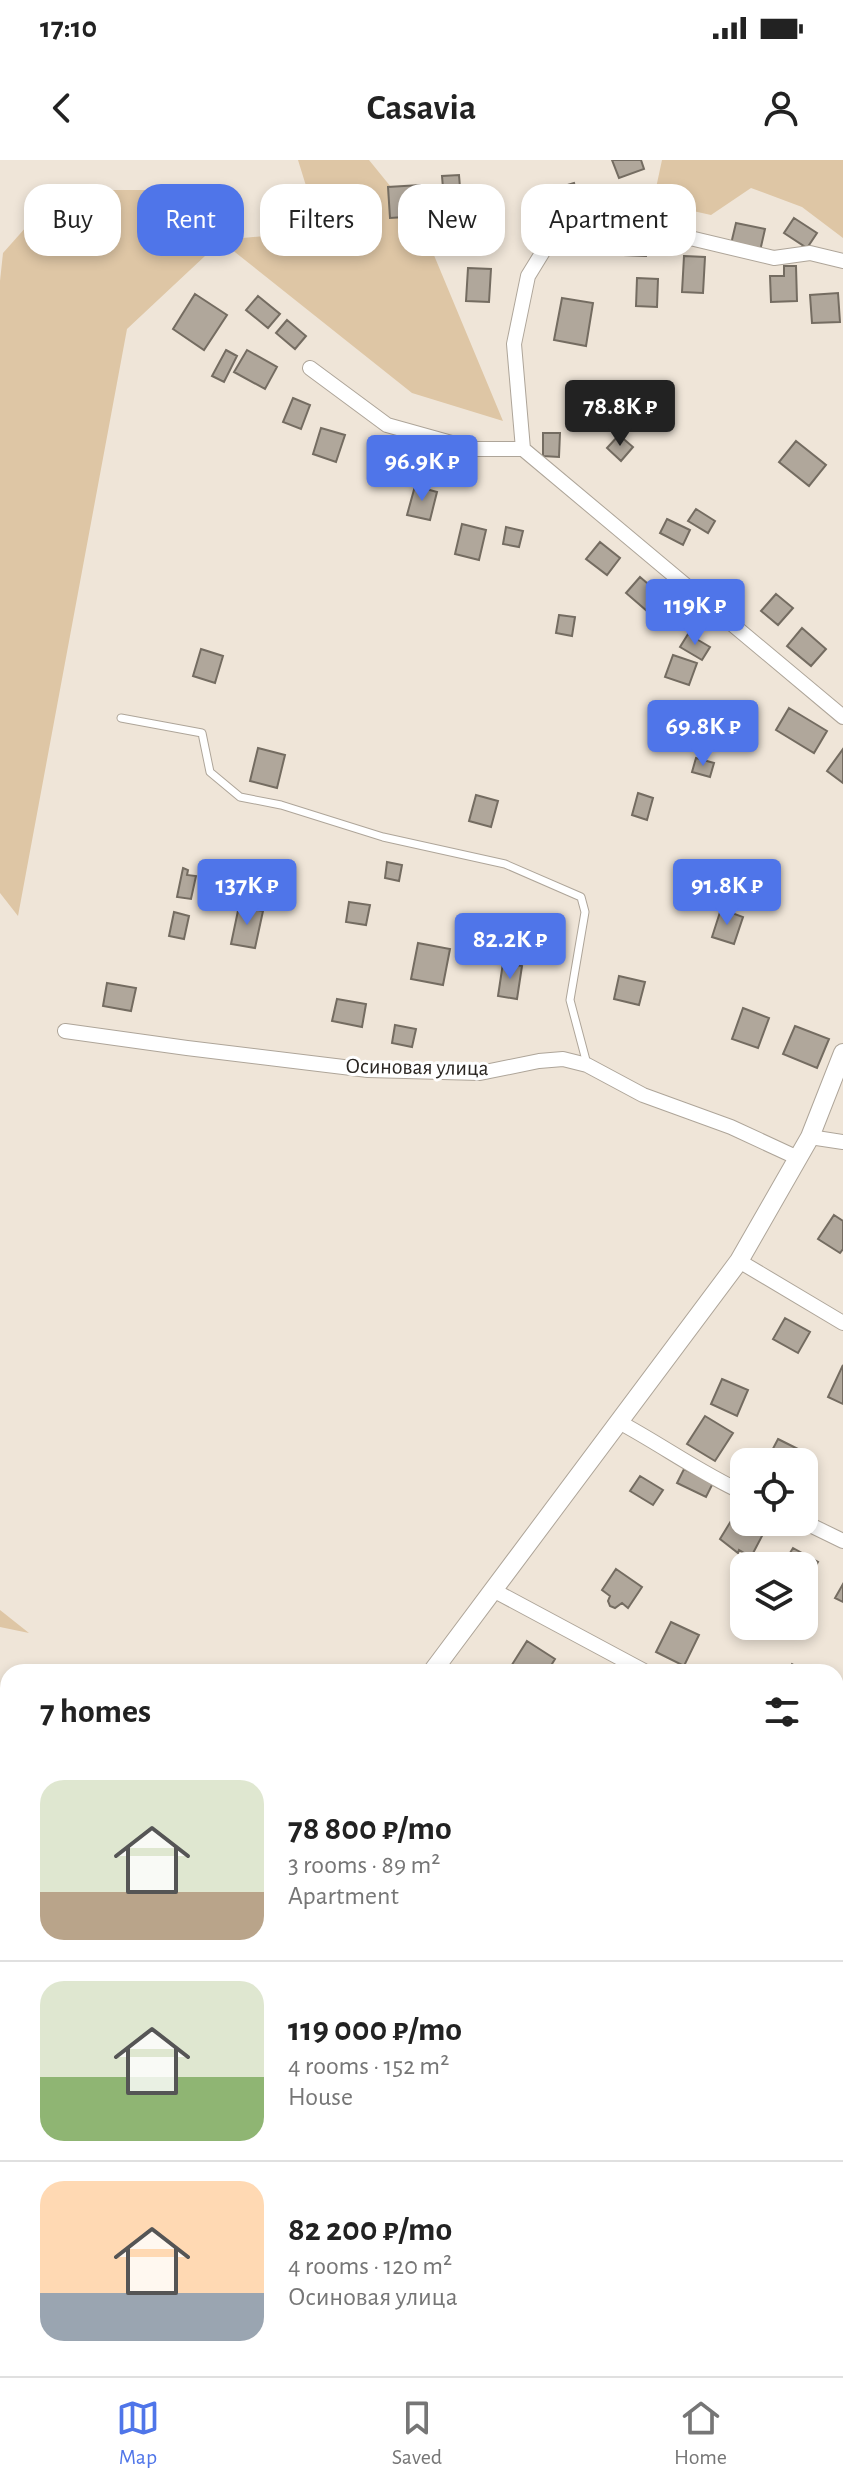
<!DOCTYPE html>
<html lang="en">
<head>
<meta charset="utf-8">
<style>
  body { margin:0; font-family:"Alegreya Sans",sans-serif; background:#f2f2f2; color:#222; height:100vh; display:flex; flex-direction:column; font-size:30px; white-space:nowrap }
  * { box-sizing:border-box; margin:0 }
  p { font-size:26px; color:#767676 }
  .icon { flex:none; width:44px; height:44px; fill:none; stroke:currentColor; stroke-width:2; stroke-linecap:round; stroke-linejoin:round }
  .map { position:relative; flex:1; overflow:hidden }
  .details { position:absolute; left:0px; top:1504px; width:844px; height:712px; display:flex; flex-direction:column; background:#fff; border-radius:24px 24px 0 0; box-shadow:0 4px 12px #0003 }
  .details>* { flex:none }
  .top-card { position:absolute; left:24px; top:24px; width:796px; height:72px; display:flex; gap:16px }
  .tools { position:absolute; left:730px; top:1288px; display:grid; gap:16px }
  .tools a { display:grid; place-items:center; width:88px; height:88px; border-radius:16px; background:#fff; box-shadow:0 4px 12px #0003; font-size:40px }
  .price { position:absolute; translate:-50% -68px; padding:0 18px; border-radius:8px; background:#4f75e9; color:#fff; font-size:26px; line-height:52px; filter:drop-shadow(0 2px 4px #0008) }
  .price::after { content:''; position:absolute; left:50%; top:48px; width:24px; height:18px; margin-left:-12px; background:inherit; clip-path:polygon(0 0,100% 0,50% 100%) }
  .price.on { background:#222; color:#fff }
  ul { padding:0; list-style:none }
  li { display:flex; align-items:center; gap:24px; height:200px; padding:0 40px }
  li+li { border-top:2px solid #e0e0e0 }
  li span { display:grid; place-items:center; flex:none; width:224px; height:160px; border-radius:24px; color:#555 }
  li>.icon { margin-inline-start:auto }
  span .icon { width:96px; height:96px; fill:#fffc; stroke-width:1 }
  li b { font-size:34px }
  h2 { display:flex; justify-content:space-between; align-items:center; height:96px; padding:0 40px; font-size:34px }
  .tag { padding:0 28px; border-radius:24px; background:#fff; box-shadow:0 4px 12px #0003; font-size:28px; line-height:72px }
  .tag.on { background:#4f75e9; color:#fff }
  .status { display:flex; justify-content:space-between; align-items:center; height:56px; padding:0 40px; background:#fff; direction:ltr }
  .status svg { height:22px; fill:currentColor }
  header { display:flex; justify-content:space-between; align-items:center; height:104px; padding:0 40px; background:#fff; font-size:36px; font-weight:600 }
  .dock { display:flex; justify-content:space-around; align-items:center; height:112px; border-top:2px solid #e0e0e0; background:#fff; font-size:22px; color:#767676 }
  .dock a { display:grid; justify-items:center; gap:4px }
  .dock .on { color:#4f75e9 }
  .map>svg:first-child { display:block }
</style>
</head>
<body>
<div class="status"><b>17:10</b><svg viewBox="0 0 49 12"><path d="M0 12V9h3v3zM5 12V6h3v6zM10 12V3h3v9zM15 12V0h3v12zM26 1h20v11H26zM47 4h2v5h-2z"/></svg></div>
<header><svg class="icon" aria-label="back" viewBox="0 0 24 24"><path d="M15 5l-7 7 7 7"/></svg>Casavia<svg class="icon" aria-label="person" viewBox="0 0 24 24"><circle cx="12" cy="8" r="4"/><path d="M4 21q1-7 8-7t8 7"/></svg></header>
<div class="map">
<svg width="843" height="2216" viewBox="0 0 843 2216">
  <rect width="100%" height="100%" fill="#efe5d8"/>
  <path fill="#dec6a5" d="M298 0H369L421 64 503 261 412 233 221 81 127 169 18 756 0 733V121L3 93 59 30H154L221 80 287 74 307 29Z
    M662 0H843V78L802 47 751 28 711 55 653 42Z
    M0 1450 29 1473 0 1467Z
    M836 2177H843V2216H794L800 2208H836Z"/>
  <path fill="#b0a79b" stroke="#746c61" stroke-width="2" d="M612 0H641L644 9 619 18Z
    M459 15 461 40 444 41 442 16Z
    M574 23 579 40 556 47 551 30Z
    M420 25 421 56 390 58 388 27Z
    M794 58 817 73 807 88 784 73Z
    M736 63 765 69 760 91 731 84Z
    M625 77 647 79 646 96 624 95Z
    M684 96 705 97 703 133 682 132Z
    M784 106H796L797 141 771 142 770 116H784Z
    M468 108 491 109 489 142 466 141Z
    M637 118 658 119 657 147 636 146Z
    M838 133 840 162 812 163 810 135Z
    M195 134 227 155 204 190 173 169Z
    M258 136 280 154 268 168 246 150Z
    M562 138 593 143 586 186 554 180Z
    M287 160 306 176 295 189 276 173Z
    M226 190 237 196 224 222 212 216Z
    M247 190 277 207 265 229 234 212Z
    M293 238 310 245 301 269 283 262Z
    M321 268 345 275 336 302 313 294Z
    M543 273H560L559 297 543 296Z
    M619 275 633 287 621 301 607 288Z
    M796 281 826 305 809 326 779 302Z
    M415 326 437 332 430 360 407 355Z
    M696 349 715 361 708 373 688 361Z
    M667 359 690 370 683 385 660 373Z
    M462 364 486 370 479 400 455 394Z
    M506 367 523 371 519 387 503 384Z
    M600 382 620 398 607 415 586 399Z
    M640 417 661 435 647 451 626 433Z
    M776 434 793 448 778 465 761 451Z
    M559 455 575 457 572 476 556 473Z
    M802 468 826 489 811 506 787 486Z
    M688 474 710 487 702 500 680 487Z
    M201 489 223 496 215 523 193 516Z
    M673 495 697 503 689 525 665 517Z
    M721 544 750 558 740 580 710 567Z
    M789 548 827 571 814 593 776 570Z
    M670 568 685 573 680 588 666 583Z
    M258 588 285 595 277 628 250 621Z
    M843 589V623L827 611Z
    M696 598 714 603 710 617 692 612Z
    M638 633 653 638 647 660 632 655Z
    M476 635 498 641 491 667 469 661Z
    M387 702 402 705 399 721 385 718Z
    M183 708 188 710 187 715 196 716 191 739 177 737Z
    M349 742 370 745 366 765 346 762Z
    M239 746 263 751 255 788 231 784Z
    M721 749 743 757 734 784 712 777Z
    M174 752 189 756 184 779 169 776Z
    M418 783 450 789 443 825 411 819Z
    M503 803 522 806 517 839 498 836Z
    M619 816 645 822 639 845 614 839Z
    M107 823 136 828 131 851 103 846Z
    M337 839 366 844 362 867 332 861Z
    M743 848 769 858 758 888 732 879Z
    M395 865 416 869 412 887 392 883Z
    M795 866 829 879 817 908 783 894Z
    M834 1055 843 1061V1089L840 1093 818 1079Z
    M785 1158 810 1172 798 1193 773 1179Z
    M843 1205V1244L828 1237Z
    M722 1219 748 1230 737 1256 711 1244Z
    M705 1256 733 1273 715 1301 687 1284Z
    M778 1279 806 1293 801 1302H766Z
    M684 1309 713 1323 706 1337 677 1323Z
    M640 1316 663 1330 653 1345 630 1331Z
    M734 1356 748 1364 746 1367 762 1376 751 1397 739 1390 738 1393 720 1379Z
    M793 1388 818 1402 804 1426V1406H782Z
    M616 1409 642 1427 628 1448 622 1443 615 1448 610 1446 608 1441 610 1436 602 1430Z
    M843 1424V1442L835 1438Z
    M671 1462 699 1475 684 1506 656 1492Z
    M527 1481 555 1499 547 1512 508 1511Z
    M792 1504 801 1509 799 1512H777L780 1506 788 1510Z
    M842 2029H843V2065L836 2062V2040Z
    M0 2119 8 2130V2148L0 2153Z
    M690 2208H720L706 2216H693Z"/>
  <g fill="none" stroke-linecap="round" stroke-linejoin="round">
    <g stroke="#aea599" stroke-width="9">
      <path id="service" d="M121 558 202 573 210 612 240 637 281 645 383 677 505 704 581 737 585 752 570 840 587 904"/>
    </g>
    <g stroke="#aea599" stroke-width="16">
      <path id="minor" d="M310 208 387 265 473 289H523L843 557
        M523 289 514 184 528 116 555 72 592 54 626 58 665 72 774 98 810 93 843 101
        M65 871 187 888 368 910 480 913 539 901 563 899 587 905 643 935 731 967 798 998
        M810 977 843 982
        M739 1101 843 1163
        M619 1262C662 1285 700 1313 744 1333
        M804 1362 843 1381
        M493 1430 646 1512
        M836 1614 843 1617
        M836 1930V1936
        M359 2216 362 2208
        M583 2216 599 2208"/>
    </g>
    <g stroke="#aea599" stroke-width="20">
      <path id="tertiary" d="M432 1512 739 1101 810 977 843 893
        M0 2023 8 2014"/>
    </g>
    <use href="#service" stroke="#fff" stroke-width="7"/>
    <use href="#minor" stroke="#fff" stroke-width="14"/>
    <use href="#tertiary" stroke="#fff" stroke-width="18"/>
  </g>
  <g text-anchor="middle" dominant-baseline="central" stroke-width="6" stroke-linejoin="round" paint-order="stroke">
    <g font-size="22" fill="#2a2622" stroke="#fff">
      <text transform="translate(417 907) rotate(1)">Осиновая улица</text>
    </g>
  </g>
</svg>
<div class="tools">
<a><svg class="icon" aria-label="locate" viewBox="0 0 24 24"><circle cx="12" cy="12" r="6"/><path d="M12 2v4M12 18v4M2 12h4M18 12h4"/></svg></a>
<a><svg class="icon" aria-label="layers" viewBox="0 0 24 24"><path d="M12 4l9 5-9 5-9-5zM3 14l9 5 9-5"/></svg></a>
</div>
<b class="price on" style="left:620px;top:288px">78.8K ₽</b>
<b class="price" style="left:422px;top:343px">96.9K ₽</b>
<b class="price" style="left:695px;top:487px">119K ₽</b>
<b class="price" style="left:703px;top:608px">69.8K ₽</b>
<b class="price" style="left:247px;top:767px">137K ₽</b>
<b class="price" style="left:727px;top:767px">91.8K ₽</b>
<b class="price" style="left:510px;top:821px">82.2K ₽</b>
<div class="top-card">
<a class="tag">Buy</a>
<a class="tag on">Rent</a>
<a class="tag">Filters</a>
<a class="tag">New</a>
<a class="tag">Apartment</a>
</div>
<section class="details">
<h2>7 homes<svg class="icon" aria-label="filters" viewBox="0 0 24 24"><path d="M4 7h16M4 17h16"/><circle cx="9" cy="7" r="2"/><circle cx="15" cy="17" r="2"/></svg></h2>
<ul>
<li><span style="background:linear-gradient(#dfe7d0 70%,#b9a48a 0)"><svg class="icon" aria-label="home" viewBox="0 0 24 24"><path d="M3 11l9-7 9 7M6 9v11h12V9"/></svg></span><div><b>78 800 ₽/mo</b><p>3 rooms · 89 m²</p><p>Apartment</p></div></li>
<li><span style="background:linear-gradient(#dfe7d0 60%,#8fb573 0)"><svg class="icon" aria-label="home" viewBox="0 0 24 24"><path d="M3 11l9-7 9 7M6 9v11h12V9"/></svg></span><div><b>119 000 ₽/mo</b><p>4 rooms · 152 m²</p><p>House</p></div></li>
<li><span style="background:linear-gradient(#ffd9b3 70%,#9aa5b1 0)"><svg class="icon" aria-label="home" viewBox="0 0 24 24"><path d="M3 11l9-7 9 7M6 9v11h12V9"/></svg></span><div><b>82 200 ₽/mo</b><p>4 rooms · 120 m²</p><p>Осиновая улица</p></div></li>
</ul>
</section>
</div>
<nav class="dock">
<a class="on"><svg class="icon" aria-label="map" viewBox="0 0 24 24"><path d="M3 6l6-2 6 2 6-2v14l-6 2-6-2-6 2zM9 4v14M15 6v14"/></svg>Map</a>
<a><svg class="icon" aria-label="saved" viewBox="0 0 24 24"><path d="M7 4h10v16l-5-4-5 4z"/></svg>Saved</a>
<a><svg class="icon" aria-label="home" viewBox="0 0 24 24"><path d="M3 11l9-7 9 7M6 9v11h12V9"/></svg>Home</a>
</nav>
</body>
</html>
